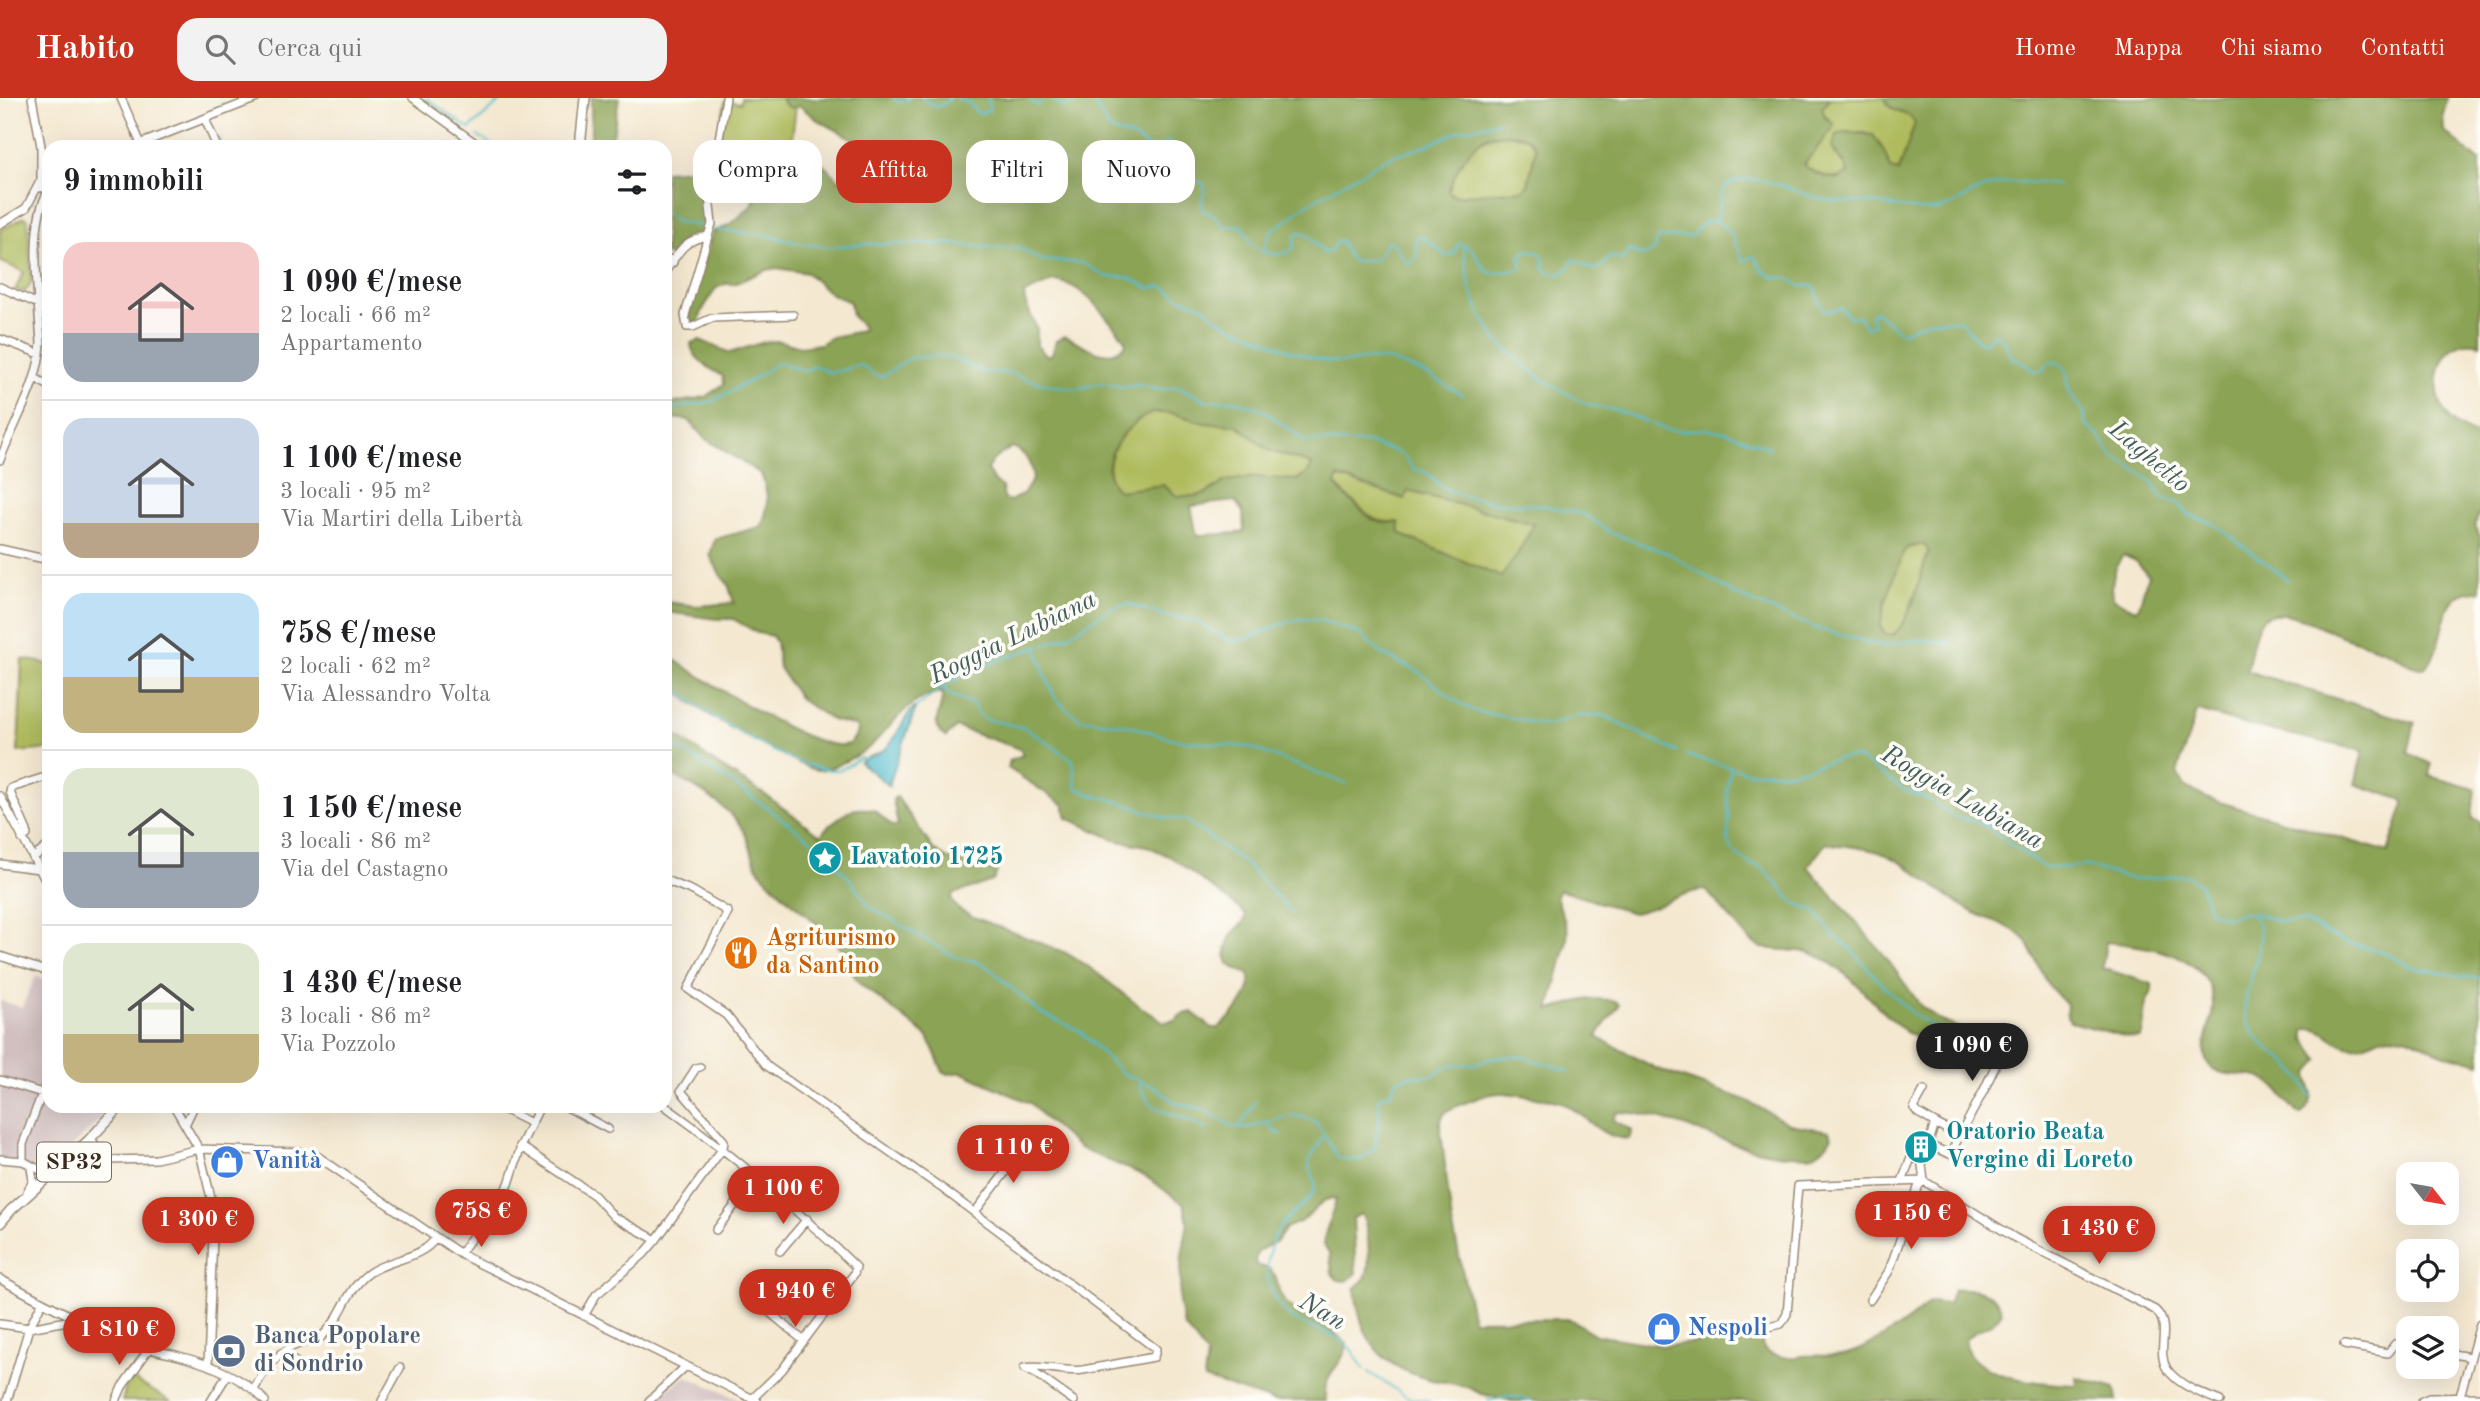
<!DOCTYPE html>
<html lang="it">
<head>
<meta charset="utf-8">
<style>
  body { margin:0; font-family:"Old Standard TT",serif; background:#f2f2f2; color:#202124; height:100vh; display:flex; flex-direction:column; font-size:26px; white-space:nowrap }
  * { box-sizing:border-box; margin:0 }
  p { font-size:23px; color:#757577 }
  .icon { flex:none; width:38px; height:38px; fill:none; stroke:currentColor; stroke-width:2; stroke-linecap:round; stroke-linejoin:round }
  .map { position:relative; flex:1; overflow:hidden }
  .drawer { position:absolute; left:42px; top:42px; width:630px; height:973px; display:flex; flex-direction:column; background:#fff; border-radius:21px; box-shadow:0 7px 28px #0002 }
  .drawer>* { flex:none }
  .top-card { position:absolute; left:693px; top:42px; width:665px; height:63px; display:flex; gap:14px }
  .needle { width:46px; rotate:121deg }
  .fabs { position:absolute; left:2396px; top:1064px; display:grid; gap:14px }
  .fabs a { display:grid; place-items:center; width:63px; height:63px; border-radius:14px; background:#fff; box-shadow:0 7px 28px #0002; font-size:35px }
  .price { position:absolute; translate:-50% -60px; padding:0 16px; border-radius:24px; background:#c8321e; color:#fff; font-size:23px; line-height:46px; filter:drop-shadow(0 2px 4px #0008) }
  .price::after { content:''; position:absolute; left:50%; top:42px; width:21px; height:16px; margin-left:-10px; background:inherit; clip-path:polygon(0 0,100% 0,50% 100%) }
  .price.active { background:#222; color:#fff }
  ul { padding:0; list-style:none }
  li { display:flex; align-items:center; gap:21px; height:175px; padding:0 21px }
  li+li { border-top:2px solid #e0e0e0 }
  li span { display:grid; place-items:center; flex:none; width:196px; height:140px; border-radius:21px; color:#555 }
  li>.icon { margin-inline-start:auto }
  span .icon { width:84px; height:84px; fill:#fffc; stroke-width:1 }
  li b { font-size:30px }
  h2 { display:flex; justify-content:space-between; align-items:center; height:84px; padding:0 21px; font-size:30px }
  .tag { padding:0 24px; border-radius:21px; background:#fff; box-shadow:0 7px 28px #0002; font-size:24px; line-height:63px }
  .tag.active { background:#c8321e; color:#fff }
  header { display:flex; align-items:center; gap:42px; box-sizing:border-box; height:98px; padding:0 35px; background:#c8321e; color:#fff }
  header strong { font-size:33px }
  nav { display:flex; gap:38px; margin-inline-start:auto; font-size:24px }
  .search { width:490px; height:63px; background:#f2f2f2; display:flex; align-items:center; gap:18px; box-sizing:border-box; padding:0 24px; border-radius:21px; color:#757577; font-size:26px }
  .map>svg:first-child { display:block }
</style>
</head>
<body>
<header>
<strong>Habito</strong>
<div class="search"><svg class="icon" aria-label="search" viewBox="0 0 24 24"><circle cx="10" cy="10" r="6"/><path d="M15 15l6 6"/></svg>Cerca qui</div>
<nav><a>Home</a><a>Mappa</a><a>Chi siamo</a><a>Contatti</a></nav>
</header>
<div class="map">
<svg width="2480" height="1303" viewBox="0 0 2480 1303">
  <rect width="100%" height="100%" fill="#fdfcf7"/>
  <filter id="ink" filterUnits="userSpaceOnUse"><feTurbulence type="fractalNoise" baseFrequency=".0143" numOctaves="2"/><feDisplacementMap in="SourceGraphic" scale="14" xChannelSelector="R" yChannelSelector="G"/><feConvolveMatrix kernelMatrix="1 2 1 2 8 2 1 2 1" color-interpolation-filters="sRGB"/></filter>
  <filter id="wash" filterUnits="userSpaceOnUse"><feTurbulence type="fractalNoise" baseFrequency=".00686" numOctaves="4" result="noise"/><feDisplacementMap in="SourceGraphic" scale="28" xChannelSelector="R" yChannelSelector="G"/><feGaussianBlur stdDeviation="1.57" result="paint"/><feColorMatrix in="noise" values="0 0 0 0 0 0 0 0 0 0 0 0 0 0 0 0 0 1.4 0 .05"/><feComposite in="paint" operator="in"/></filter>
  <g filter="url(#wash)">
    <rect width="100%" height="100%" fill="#f4e8d0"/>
    <path fill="#d2bfc0" d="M36 878 49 883V1008H113L47 1074 0 1069V903L22 909Z
      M686 1278 742 1303H658L662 1295Z"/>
    <path fill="#afbb5d" stroke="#75723e" stroke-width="2" d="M741 0H782V4L796 8 788 71 774 70 753 105 759 79 746 75 748 65 737 63 733 73 715 70 725 3 740 5Z
      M1830 0H1885C1890 16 1900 12 1912 19L1915 25 1899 73 1891 71 1887 61 1866 35 1843 34 1835 56 1846 68 1848 75C1836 85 1818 76 1805 69L1806 62 1833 30 1830 22 1823 15 1822 10Z
      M1507 36C1520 37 1529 38 1536 50L1528 87 1524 92 1458 99 1448 94C1454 74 1469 46 1489 39 1494 37 1501 37 1507 36Z
      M24 119 28 121 31 180V185L25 194 15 192 24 174 0 163V132Z
      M1153 315H1172L1205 325 1237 327 1270 353 1312 366C1311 375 1304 379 1296 382L1215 389C1204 399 1191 399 1177 398L1163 387 1119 393 1111 386C1103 356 1124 323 1153 315Z
      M1338 378 1404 401 1408 393 1534 426V431L1502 480 1404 438 1400 435 1399 424C1373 425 1371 420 1353 403 1347 397 1341 394 1336 386Z
      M1924 446 1929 453C1919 477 1913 521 1893 537L1885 536 1880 528 1885 505 1903 455 1907 450Z
      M22 561 49 566V651L18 654Z
      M129 1279 170 1303H122Z"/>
    <path fill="#8ba354" stroke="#636639" stroke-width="2" fill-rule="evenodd" d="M591 0H619L611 49H591Z
      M782 0H1830L1822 10 1825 19 1833 25V30L1804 66C1811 76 1828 79 1839 81L1848 75 1846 68 1832 50 1837 37 1843 34 1873 37 1883 51 1891 71 1899 73 1915 25C1907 9 1892 21 1885 0H2448L2443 16 2444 33 2480 63V246C2438 236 2427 292 2448 319 2456 329 2469 334 2480 339V414L2474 428 2480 438V493C2433 490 2449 552 2424 570 2412 571 2402 560 2390 555 2374 548 2356 543 2339 537 2322 530 2280 505 2263 521 2254 530 2250 560 2247 573L2415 625 2408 655 2431 666 2429 678 2475 691 2472 720 2480 723V965C2466 960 2451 960 2438 954 2421 947 2414 938 2394 938 2377 937 2363 952 2347 948 2333 945 2319 924 2305 933V941L2319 962 2308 977C2313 994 2315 1006 2300 1017 2285 1006 2281 988 2262 980 2247 974 2222 981 2210 968 2201 958 2205 945 2208 933 2210 924 2213 915 2213 906 2212 854 2144 848 2106 844L2102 870 2152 886C2153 895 2150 896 2147 903 2141 916 2147 928 2140 940L2128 939 2074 925C2066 921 2066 916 2067 907L2049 888 2026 842C2010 826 1988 822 1969 812 1938 795 1913 766 1879 754 1862 749 1843 748 1826 745L1808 769 1885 858 1921 908 1941 923 1962 931C1955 937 1947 943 1938 944 1907 947 1872 900 1851 881 1838 869 1824 860 1809 854L1762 850 1749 842 1706 792C1679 793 1658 812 1633 815L1559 792 1556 798 1568 833 1566 847 1549 912C1575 905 1589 896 1617 904L1619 907C1612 919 1602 927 1597 939L1657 971 1746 1002 1789 1026 1829 1033 1832 1038C1828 1046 1821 1054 1813 1057 1807 1059 1798 1057 1791 1057 1731 1055 1677 1015 1617 1014L1613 1022 1632 1032 1629 1041C1597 1040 1589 1018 1563 1005 1556 1001 1545 1002 1537 1000 1505 994 1499 991 1467 1004 1455 1010 1443 1010 1440 1026L1452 1125 1473 1222 1570 1221 1596 1237 1663 1248 1693 1245 1756 1232H1760C1761 1237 1761 1244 1763 1249 1768 1260 1788 1260 1797 1259 1811 1256 1827 1259 1841 1257 1867 1253 1911 1222 1930 1204L1948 1206 1953 1191C1972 1190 1997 1191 2002 1214 1993 1230 1975 1230 1965 1242 1966 1281 2047 1286 2075 1287L2077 1285 2076 1279 2115 1290 2117 1303H1512C1503 1300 1494 1300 1486 1297 1479 1296 1473 1291 1466 1289 1453 1285 1440 1284 1428 1281 1379 1268 1360 1241 1355 1191 1358 1186 1364 1183 1366 1178 1371 1166 1369 1126 1361 1116L1353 1120 1356 1176 1347 1183 1338 1182 1332 1176 1330 1156 1324 1147V1140L1336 1102 1333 1100 1325 1102 1302 1123 1286 1130 1277 1143 1258 1153 1255 1162 1258 1168 1268 1170 1275 1177 1280 1196 1289 1208 1300 1217 1329 1230 1347 1246C1344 1269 1320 1275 1326 1303H1273L1204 1281 1207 1257 1184 1228 1179 1206 1182 1157 1188 1125 1184 1106 1145 1078 1079 1050 1042 1018 1032 1006 961 974 949 976 943 974 928 939 859 885C850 873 848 860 839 848 817 822 787 804 764 778 751 764 752 746 742 730 727 706 690 686 665 673V632L677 638 718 667 767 698 821 738C824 730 830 727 836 722 850 711 856 709 874 712L892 728H898L893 701 897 699 934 752 948 761 997 774 993 783 953 796 951 801 958 811 971 818 1066 855 1092 871 1136 906 1164 924 1176 922 1181 917 1192 914 1212 930H1219C1233 917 1255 897 1249 876 1244 873 1234 871 1229 866 1222 859 1228 842 1233 835 1239 828 1244 827 1246 817L1240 811 1171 759 1147 748 1118 743 1067 720 1064 707 1008 670 1010 662 1023 657 1020 651 956 629 946 639C926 629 945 609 942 594 905 600 893 629 867 651 857 658 829 673 818 672 808 671 798 664 789 660 747 640 700 615 665 584V556C696 575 816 658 848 646 853 644 855 638 858 633L856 628 832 622 800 601 779 570 776 544 772 538 758 535 733 521H717L665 514V504L697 508 734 505 728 486 721 478 710 457 715 441 760 429C770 412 769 395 761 376L704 340 689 322 665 319V307L705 299 724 286 723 278C710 271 691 260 691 245L700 242 730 255 764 244 779 243 801 249 820 246 832 239 862 233 863 229 852 218 850 204 831 196 807 175 777 170 766 172 734 186H725L716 190 702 213 699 224 693 226 689 224 688 217 712 135 731 126 751 108 774 70 791 71C818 52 822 66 842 85 865 92 861 75 880 102L884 101 885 92 881 79 883 63 879 55 816 21 800 8 791 10 785 7ZM1507 36C1520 37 1529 38 1536 50L1528 87 1523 92 1453 98 1448 93C1455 74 1469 46 1489 38 1494 37 1501 37 1507 36ZM1053 183C1084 184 1105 219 1124 240L1126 246C1106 268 1085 245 1064 238L1056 243 1052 256 1047 258 1037 248V231L1025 204 1024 196ZM1153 315H1172L1205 325 1237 327 1270 353 1312 366C1311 375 1304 379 1296 382L1254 379 1226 383 1207 395 1195 398H1177L1163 387 1119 393C1091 371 1125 323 1153 315ZM1012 349C1026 353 1032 368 1033 381L1024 395 1010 403 1004 401 1002 389 994 384 987 371 993 362ZM1338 379 1405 401 1408 393 1534 426 1517 457 1501 479 1404 438 1400 435 1399 424 1384 425 1373 422 1340 393 1336 386ZM1235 403 1243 414 1244 433C1234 438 1211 435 1197 438L1191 408ZM1924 446 1929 454C1919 477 1913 521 1893 537L1885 536 1880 528 1885 505 1903 455 1907 450ZM2123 457 2136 463 2148 477 2139 509 2135 512 2114 501C2109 488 2115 467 2123 457ZM2199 613 2239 625 2363 653 2355 686 2403 702 2404 706 2388 754 2206 700 2185 688 2177 675 2196 615Z
      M710 70 704 112 706 133 704 135 685 141 673 157H665V73Z"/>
    <path fill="#50bbcc" stroke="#467275" stroke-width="2" d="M914 610 915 612C907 638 896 662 889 688L860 664C868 658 878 657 885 651 899 640 901 621 914 610Z"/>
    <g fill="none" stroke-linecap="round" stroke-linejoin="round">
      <path stroke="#50bbcc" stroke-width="2" d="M426 0 469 31 504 0
        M893 0 899 4 910 0
        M922 0 936 9 943 7 950 0
        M957 0 967 4 979 16 989 12 988 0
        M1028 0 1038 8 1044 0
        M1052 0 1063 10 1083 0C1103 7 1097 16 1108 29 1116 37 1125 35 1134 40 1141 43 1145 50 1153 50 1159 50 1163 46 1168 43 1180 47 1183 66 1179 76 1188 83 1199 81 1204 86 1206 96 1200 103 1202 112L1214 117 1225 129 1241 127C1245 132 1247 138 1250 143 1259 157 1281 160 1293 151L1296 136 1300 134 1309 138 1324 155 1330 154 1337 143H1341L1349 160 1355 164C1371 159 1378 168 1384 147L1390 143C1401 150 1400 163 1409 166L1418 158 1415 143 1418 138C1431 141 1436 153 1448 158L1454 155 1458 146C1480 147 1478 173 1492 175 1496 176 1516 172 1520 171L1522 166 1519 160C1526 150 1535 150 1543 159L1544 171C1561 181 1564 177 1574 161L1595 172 1604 167 1610 158 1622 162 1630 152C1641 158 1645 160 1655 152L1657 140 1691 138 1704 124 1716 122 1732 137 1743 162H1746L1754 158 1762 171 1769 177 1776 180 1786 179 1800 188H1813L1816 191 1819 203 1824 212 1830 213 1841 210 1850 219 1859 218 1866 230 1874 226 1871 217 1875 213 1901 235 1928 223 1960 222 1980 245H1985L1994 236C2007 241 2006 251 2013 261L2025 265 2035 274 2043 272 2048 265 2057 264C2075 278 2063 281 2070 295 2077 309 2086 307 2085 326L2099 338 2111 357 2149 381 2162 400 2178 405 2190 418 2213 425 2288 482
        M238 2 243 0
        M217 11 223 5
        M478 38 495 49
        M220 41 222 49
        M665 116 678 124 706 129
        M1716 121C1723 106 1715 88 1737 83 1767 76 1796 96 1825 102 1840 105 1857 103 1873 105 1890 107 1907 112 1926 112 1953 113 1962 98 1984 90 2008 81 2034 84 2058 87
        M712 131 765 137 798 145 829 149 867 146H953L995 150 1019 149 1040 162 1083 165 1107 179H1128L1149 190 1162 188 1180 200 1201 207 1222 224 1291 253 1324 263 1343 265 1369 261 1388 262 1427 276 1462 297
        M1463 147 1470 190 1481 218 1499 245 1541 281 1586 306 1622 314 1664 331 1682 333 1706 331 1727 334 1770 350
        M1264 152 1271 133 1290 120 1302 109 1382 63 1397 56 1418 51 1461 32 1499 24
        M665 311 711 304 757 279 779 264 804 273 816 268 831 275 861 267 876 278H883L910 260 938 258 952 260 983 274 1010 275 1039 285 1075 291 1103 285 1123 289 1140 287 1160 292 1179 289 1208 303 1233 302 1262 311 1305 343 1367 345 1395 353 1405 359 1413 371 1426 374 1444 390 1457 396 1498 405 1540 407 1584 416 1611 435 1670 456 1736 497 1818 531 1884 548 1915 542 1951 544
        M1037 550 1045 577 1054 598 1064 609 1080 621 1127 627 1177 642 1249 649 1347 686
        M665 581C695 611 793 673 836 672 845 672 852 664 860 660L864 661
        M942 590 950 597 973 606 976 614 984 621 1025 630 1073 662 1076 690 1097 699 1107 700 1166 720 1184 721 1246 766 1292 815
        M915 610 951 584 999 562 1068 538 1111 510 1129 506 1166 518 1195 523 1224 540 1235 543 1247 541 1290 523 1300 521 1320 522 1360 536 1382 556 1419 574 1453 601 1474 613 1547 627 1579 618 1603 617 1677 654
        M665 642 733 685 826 753
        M1686 657 1748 674H1792L1838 661 1849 659 1858 660 1904 692 1926 700 1955 719 1975 723 1988 729 2014 749 2044 769 2049 770 2087 768 2135 782 2186 777 2201 787 2209 812 2227 820 2241 815 2258 816 2280 824 2304 823 2344 844 2381 853 2414 870 2480 881
        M1731 669 1727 690 1729 718 1728 744 1733 753 1747 764 1764 771 1793 804 1815 813 1834 838 1850 850 1876 880 1912 915 1932 928 1972 943
        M829 760 848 779 869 808 955 859 974 863 989 870 1039 914 1080 933 1122 975 1155 989 1176 1005 1203 1011 1235 1030H1247L1291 1018 1305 1019 1317 1025 1337 1058 1344 1062H1356L1362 1061 1374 1050 1380 1021 1378 1001 1390 995 1396 983 1408 978H1432L1450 967 1475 966 1498 959H1523L1569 973
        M2252 817C2275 838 2242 887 2245 915 2249 941 2273 952 2290 968 2299 977 2306 988 2311 999
        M1139 983C1146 1020 1181 1013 1207 1032
        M1267 1024 1274 1033 1280 1036
        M1240 1028 1256 1003
        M1323 1039 1308 1064C1309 1072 1316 1081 1315 1089 1313 1102 1296 1111 1287 1121 1280 1128 1274 1138 1271 1148 1262 1177 1270 1208 1297 1223 1311 1231 1328 1233 1341 1242 1352 1249 1357 1261 1364 1271
        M1368 1274 1409 1300 1429 1303
        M1488 1303 1509 1298 1532 1303"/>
    </g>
  </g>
  <g filter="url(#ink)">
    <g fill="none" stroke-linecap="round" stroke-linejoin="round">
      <g stroke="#988977" stroke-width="10">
        <path id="minor" d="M32 0 41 48V90
          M121 0 141 46
          M413 0 481 49
          M205 21 217 49
          M132 49 257 0
          M0 126 26 110 41 82
          M708 138 685 217 687 229H693L712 220 793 217
          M665 174C679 155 682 142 708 138L712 126 709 99 726 0
          M0 189 38 206 49 207
          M0 241 40 256
          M35 280 49 288
          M0 362C14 324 39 286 41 245 39 207 27 122 49 93
          M0 451 49 462
          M0 698 49 789
          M22 741 27 737V733L10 694 11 690 42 680
          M33 760 49 747
          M0 766 39 771
          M665 782 693 793 728 814 688 891 726 917 767 968 943 1091 1156 1251 1154 1259 1083 1272C1063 1275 1043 1266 1024 1270L1036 1276 1074 1303
          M0 858 49 874
          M0 982 42 995
          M1924 992 1914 1010 1918 1015 1935 1025 1922 1067 1924 1083
          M174 1008 199 1051 214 1112 208 1267
          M497 1008 531 1025
          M565 1008 608 1031
          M665 1008C733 1057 796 1110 856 1169L854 1176 782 1272 752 1301
          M1935 1025 1959 1038
          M185 1027 194 1008
          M94 1045 99 1057 108 1062 156 1061 199 1051 300 1054 317 1058 462 1157 757 1303
          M1928 1047 1950 1056 1983 994 2008 941 2007 936
          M520 1048 594 1097 614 1119 656 1142
          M0 1061 23 1063 44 1074 54 1070
          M23 1063V1046L49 977
          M74 1064 86 1060H101
          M1902 1083 1911 1060 1924 1062
          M1924 1083 2015 1140 2155 1212C2173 1228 2155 1252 2167 1271 2178 1287 2202 1296 2220 1303
          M27 1094 33 1083 31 1069
          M760 1108 775 1094
          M975 1114 1030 1042
          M716 1132 757 1078
          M780 1153 807 1121
          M460 1156 509 1086 522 1045 540 1008
          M0 1181C47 1207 97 1233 148 1250 158 1254 169 1255 179 1258 209 1266 244 1279 265 1303
          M749 1197 804 1243
          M1870 1202 1889 1173 1919 1087 1924 1083
          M584 1218 596 1197 644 1156 656 1142 723 1050 724 1043 681 993 696 970 700 969
          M0 1226 29 1230 78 1221
          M1765 1230 1781 1226 1787 1216 1798 1088 1924 1083
          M2344 1247 2388 1255 2395 1246 2408 1248
          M281 1255 310 1273
          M2446 1255 2471 1259
          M254 1292C264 1271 278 1252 302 1245 309 1243 314 1245 321 1239 342 1222 345 1192 369 1175 388 1161 421 1161 435 1141
          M2460 1298 2480 1226
          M7 1303 29 1230 42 1205
          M116 1303 122 1289 149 1251
          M211 1303 228 1276
          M382 1303 400 1270
          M649 1303 685 1269
          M2422 1303 2429 1300 2480 1299"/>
      </g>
      <g stroke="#988977" stroke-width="12">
        <path id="major" d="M580 49 585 0
          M665 160 672 164
          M0 1125 11 1112 88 1043 121 1008"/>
      </g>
      <use href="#minor" stroke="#fff" stroke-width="7"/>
      <use href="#major" stroke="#fff" stroke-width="9"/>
    </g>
  </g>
  <defs>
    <g id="sight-disc" transform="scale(1.75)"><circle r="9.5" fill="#0f9aa8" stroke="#fdfcf7"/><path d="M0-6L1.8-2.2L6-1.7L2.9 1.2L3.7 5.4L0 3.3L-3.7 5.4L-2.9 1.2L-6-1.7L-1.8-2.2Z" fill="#fff"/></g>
    <g id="restaurant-disc" transform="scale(1.75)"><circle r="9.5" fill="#e8710a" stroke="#fdfcf7"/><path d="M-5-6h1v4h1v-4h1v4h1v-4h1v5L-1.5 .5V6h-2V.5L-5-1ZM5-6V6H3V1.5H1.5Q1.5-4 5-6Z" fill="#fff"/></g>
    <g id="building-disc" transform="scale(1.75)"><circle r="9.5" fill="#0f9aa8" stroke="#fdfcf7"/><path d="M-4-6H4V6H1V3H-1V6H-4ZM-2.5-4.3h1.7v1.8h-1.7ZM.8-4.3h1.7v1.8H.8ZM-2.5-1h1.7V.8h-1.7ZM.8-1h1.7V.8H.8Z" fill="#fff"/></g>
    <g id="shop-disc" transform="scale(1.75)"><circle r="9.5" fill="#3f7fe0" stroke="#fdfcf7"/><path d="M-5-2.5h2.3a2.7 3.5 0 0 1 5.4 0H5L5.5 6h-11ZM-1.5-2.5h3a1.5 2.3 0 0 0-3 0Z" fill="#fff"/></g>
    <g id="bank-disc" transform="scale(1.75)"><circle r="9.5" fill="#5c6f8a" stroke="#fdfcf7"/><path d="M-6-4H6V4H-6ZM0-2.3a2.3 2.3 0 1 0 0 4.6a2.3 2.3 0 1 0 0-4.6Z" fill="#fff"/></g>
  </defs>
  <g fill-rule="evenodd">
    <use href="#sight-disc" x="825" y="760"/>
    <use href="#restaurant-disc" x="741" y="855"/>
    <use href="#building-disc" x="1921" y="1049"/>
    <use href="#shop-disc" x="227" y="1064"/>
    <use href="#shop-disc" x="1664" y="1231"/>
    <use href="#bank-disc" x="229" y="1253"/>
  </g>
  <g text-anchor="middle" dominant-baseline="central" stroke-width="7" stroke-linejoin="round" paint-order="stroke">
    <rect fill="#fdfcf7" stroke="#75695f" stroke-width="2" x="37" y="1044.5" width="74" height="39" rx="5"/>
    <g font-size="23" font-weight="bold" fill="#3b2a1e">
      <text x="74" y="1064">SP32</text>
    </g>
    <g font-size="24" font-weight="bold" fill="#0d838f" stroke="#fdfcf7" text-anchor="start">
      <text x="850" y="760">Lavatoio 1725</text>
      <text x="1946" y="1035">Oratorio Beata<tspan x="1946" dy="28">Vergine di Loreto</tspan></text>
    </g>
    <g font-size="24" font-weight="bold" fill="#c56008" stroke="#fdfcf7" text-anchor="start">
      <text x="766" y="841">Agriturismo<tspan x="766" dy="28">da Santino</tspan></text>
    </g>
    <g font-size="24" font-weight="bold" fill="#366cbe" stroke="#fdfcf7" text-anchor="start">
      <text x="252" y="1064">Vanità</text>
      <text x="1688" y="1231">Nespoli</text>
    </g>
    <g font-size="24" font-weight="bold" fill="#4e5e75" stroke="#fdfcf7" text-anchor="start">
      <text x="254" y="1239">Banca Popolare<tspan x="254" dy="28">di Sondrio</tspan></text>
    </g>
    <g font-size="26" font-style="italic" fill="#425d5b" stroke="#fdfcf7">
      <text transform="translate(2149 359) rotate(40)">Laghetto</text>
      <text transform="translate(1013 540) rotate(-26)">Roggia Lubiana</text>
      <text transform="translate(1962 700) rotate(30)">Roggia Lubiana</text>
      <text transform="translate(1322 1214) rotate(30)">Nan</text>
    </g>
  </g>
</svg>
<div class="fabs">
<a><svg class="needle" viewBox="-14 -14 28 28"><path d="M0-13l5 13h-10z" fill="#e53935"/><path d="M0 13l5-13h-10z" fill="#757577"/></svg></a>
<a><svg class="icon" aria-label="locate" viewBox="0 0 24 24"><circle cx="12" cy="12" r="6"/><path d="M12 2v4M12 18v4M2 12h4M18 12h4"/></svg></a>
<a><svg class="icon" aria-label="layers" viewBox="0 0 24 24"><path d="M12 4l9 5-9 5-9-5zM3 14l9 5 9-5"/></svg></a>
</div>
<b class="price active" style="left:1972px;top:985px">1 090 €</b>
<b class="price" style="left:1013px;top:1087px">1 110 €</b>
<b class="price" style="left:783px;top:1128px">1 100 €</b>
<b class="price" style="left:481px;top:1151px">758 €</b>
<b class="price" style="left:1911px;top:1153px">1 150 €</b>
<b class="price" style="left:198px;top:1159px">1 300 €</b>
<b class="price" style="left:2099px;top:1168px">1 430 €</b>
<b class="price" style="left:795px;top:1231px">1 940 €</b>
<b class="price" style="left:119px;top:1269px">1 810 €</b>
<div class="top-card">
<a class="tag">Compra</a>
<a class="tag active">Affitta</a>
<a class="tag">Filtri</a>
<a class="tag">Nuovo</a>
</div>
<section class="drawer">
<h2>9 immobili<svg class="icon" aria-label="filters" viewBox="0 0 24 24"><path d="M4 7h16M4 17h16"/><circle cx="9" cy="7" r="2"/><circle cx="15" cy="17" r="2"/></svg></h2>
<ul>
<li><span style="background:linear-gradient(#f6c9c9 65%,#9aa5b1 0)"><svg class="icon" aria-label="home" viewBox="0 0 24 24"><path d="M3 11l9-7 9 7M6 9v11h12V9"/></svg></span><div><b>1 090 €/mese</b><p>2 locali · 66 m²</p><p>Appartamento</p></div></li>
<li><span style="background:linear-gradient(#c9d6e8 75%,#b9a48a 0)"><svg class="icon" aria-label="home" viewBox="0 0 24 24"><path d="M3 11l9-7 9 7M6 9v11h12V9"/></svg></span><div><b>1 100 €/mese</b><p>3 locali · 95 m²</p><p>Via Martiri della Libertà</p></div></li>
<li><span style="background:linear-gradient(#bfe0f5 60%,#c2b280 0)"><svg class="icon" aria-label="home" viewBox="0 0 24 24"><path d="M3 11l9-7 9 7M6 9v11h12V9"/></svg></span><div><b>758 €/mese</b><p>2 locali · 62 m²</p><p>Via Alessandro Volta</p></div></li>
<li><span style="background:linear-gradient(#dfe7d0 60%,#9aa5b1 0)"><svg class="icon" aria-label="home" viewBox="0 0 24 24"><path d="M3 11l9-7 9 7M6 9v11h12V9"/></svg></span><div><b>1 150 €/mese</b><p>3 locali · 86 m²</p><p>Via del Castagno</p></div></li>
<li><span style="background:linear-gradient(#dfe7d0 65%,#c2b280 0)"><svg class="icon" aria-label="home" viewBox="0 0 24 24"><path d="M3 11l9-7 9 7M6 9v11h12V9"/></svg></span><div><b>1 430 €/mese</b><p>3 locali · 86 m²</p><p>Via Pozzolo</p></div></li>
</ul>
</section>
</div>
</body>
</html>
